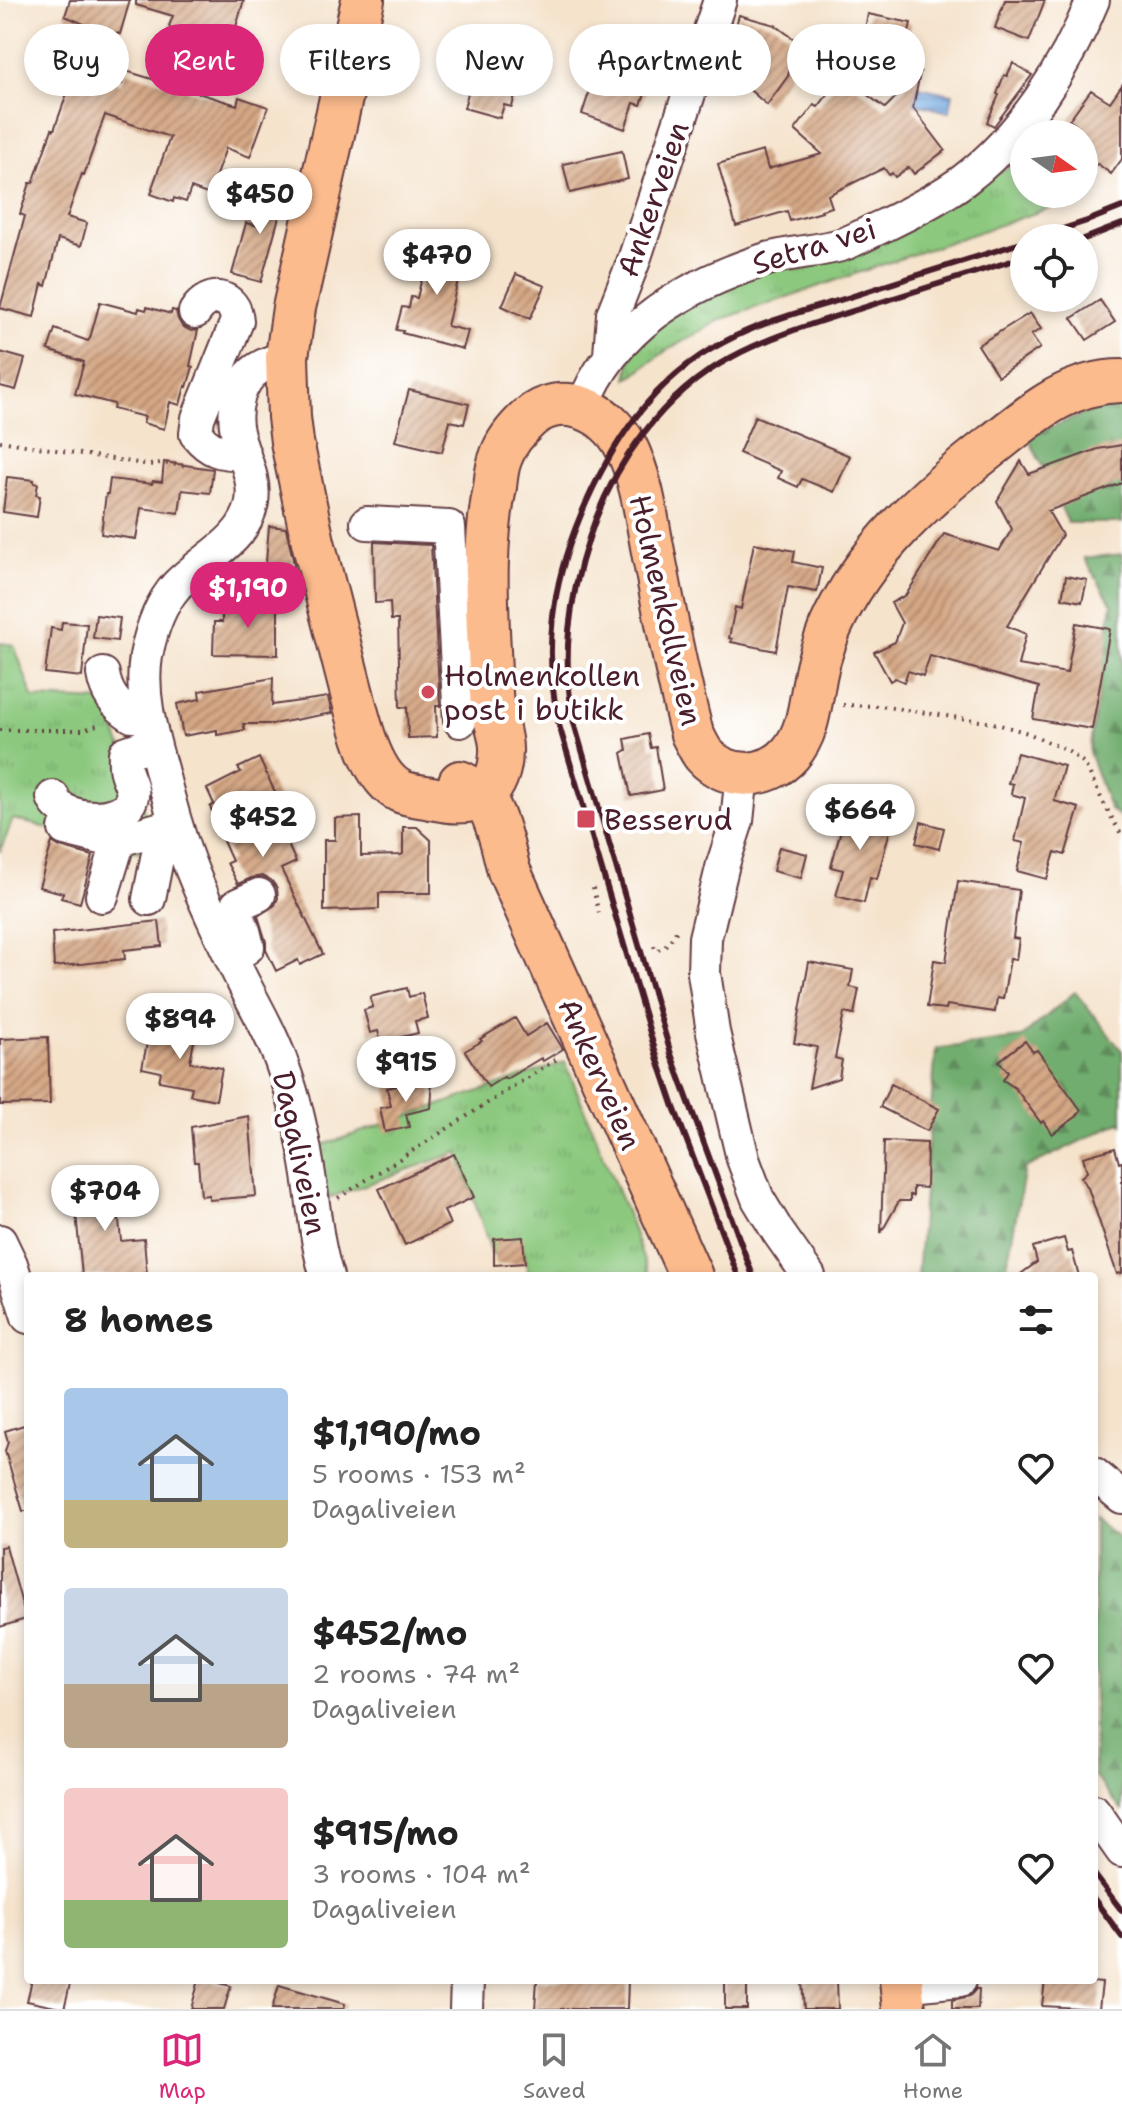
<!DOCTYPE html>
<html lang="en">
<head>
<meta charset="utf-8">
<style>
  body { margin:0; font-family:"Shantell Sans",sans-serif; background:#f6f6f6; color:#222; height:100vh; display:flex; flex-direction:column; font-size:30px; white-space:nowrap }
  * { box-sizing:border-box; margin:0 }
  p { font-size:26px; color:#767676 }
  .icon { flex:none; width:44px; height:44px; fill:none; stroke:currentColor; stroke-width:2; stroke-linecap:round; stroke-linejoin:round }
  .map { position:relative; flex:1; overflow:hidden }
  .side { position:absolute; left:24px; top:1272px; width:1074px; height:712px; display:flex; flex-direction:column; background:#fff; border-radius:8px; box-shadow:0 4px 12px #0003 }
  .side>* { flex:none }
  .top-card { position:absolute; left:24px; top:24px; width:1074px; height:72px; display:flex; gap:16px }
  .needle { width:52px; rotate:104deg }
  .controls { position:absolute; left:1010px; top:120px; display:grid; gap:16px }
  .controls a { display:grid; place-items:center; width:88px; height:88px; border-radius:50%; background:#fff; box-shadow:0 4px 12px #0003; font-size:40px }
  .price { position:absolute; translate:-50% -68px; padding:0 18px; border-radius:28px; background:#fff; color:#222; font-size:26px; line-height:52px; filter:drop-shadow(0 2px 4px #0008) }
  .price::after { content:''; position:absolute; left:50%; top:48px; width:24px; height:18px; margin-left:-12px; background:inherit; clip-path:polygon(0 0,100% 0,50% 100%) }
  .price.active { background:#db2777; color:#fff }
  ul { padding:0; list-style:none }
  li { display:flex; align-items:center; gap:24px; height:200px; padding:0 40px }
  li span { display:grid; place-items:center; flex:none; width:224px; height:160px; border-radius:8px; color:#555 }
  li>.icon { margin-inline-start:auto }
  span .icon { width:96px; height:96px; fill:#fffc; stroke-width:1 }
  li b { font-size:34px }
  h2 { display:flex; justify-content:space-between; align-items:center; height:96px; padding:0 40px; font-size:34px }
  .pill { padding:0 28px; border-radius:36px; background:#fff; box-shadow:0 4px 12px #0003; font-size:28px; line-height:72px }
  .pill.active { background:#db2777; color:#fff }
  .tab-bar { display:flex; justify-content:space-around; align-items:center; height:112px; border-top:2px solid #e0e0e0; background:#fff; font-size:22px; color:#767676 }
  .tab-bar a { display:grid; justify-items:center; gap:4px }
  .tab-bar .active { color:#db2777 }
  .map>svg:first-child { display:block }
</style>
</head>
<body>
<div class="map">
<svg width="1122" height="2009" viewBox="0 0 1122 2009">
  <defs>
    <pattern id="grass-tufts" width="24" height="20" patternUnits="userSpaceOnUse" patternTransform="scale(2)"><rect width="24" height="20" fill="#8cc97f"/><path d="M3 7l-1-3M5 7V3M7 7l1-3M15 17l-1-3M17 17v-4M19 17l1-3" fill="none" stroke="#7aac6e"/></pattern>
    <pattern id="forest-firs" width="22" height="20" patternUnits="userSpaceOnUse" patternTransform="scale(2)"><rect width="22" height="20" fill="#71ad6e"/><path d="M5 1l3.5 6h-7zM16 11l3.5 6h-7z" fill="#5f8c5b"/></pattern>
    <pattern id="water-rules" width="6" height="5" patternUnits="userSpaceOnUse" patternTransform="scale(2)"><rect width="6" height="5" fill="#73a9e1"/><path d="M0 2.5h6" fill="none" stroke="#6089b7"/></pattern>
    <pattern id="building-hatch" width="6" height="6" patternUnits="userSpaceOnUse" patternTransform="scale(2)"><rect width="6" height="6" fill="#d4a785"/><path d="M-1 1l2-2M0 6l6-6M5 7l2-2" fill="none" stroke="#ae876d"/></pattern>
  </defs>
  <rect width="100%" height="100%" fill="#fff"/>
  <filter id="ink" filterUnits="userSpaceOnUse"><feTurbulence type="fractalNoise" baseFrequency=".0125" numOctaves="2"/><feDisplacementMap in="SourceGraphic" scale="16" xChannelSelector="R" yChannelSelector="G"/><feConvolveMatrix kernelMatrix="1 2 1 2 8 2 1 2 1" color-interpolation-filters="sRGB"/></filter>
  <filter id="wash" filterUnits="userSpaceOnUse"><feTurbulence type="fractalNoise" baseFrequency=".006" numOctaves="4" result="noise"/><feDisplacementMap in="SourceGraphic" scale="32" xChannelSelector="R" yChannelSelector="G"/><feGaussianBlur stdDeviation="1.8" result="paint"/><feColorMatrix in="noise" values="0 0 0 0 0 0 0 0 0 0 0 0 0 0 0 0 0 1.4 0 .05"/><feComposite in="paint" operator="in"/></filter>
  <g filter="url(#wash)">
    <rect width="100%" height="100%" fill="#f5e3cc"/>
    <path fill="url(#grass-tufts)" stroke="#6b7455" stroke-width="2" d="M1010 165 1024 171V194H1075L1082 197 722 319 666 351 627 379 634 342 701 295 969 193Z
      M0 643 14 645 33 698 105 701 161 858 13 819 0 852Z
      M565 1062 630 1221 649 1276H529L524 1250 492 1254 458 1152 328 1198 314 1148Z"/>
    <path fill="url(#forest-firs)" stroke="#5e664c" stroke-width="2" d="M1113 403 1122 404V523H1068L1028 436Z
      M1122 554V819L1110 810 1089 752 1112 604 1084 558Z
      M1075 992 1122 1051V1124L1120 1122 1025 1168 1005 1276H917L936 1049 1021 1038Z
      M1094 1519 1122 1539V1811L1094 1775Z"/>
    <path fill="url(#water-rules)" stroke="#5e6486" stroke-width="2" d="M917 87 953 94 949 112 913 103Z"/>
    <g id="blocks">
      <path fill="url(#building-hatch)" d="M70 0H130L120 34 91 27 65 16Z
        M136 0H244L229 50 195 40 189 62 169 26 173 16 136 5Z
        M1005 0H1045L1029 41 995 28Z
        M868 14 911 23 902 62 859 53 870 40 863 38Z
        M739 15 775 25 798 42 788 76 767 105 726 69 747 40 733 37Z
        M609 36 652 51 643 77 650 79 641 105 634 103 625 129 582 114 591 87 585 85 594 60 600 62Z
        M477 63 513 74 511 81 518 83 512 107 504 105 500 118 464 108 469 89 464 88 471 64 476 66Z
        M1013 63 1032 75 994 126 987 122 999 95 997 94 1004 75 1007 76Z
        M76 68 122 84 126 71 237 105 239 97 268 107 250 157 226 148 210 191H208L207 194 191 188 186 202 174 198 173 202 151 194 153 189 152 188 170 137 105 115 84 175 82 174 67 217 87 223 81 246 58 239 46 286 42 284 34 317 0 308 25 216 20 214 30 183H33L52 129 54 130Z
        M920 73 913 108 945 150 914 174 909 167 895 177 892 173 889 175 884 168 828 195 832 207 821 210 822 212 790 221 787 211 736 226 718 164 763 151 768 169 822 154 795 130 814 105 818 107 842 76 885 108Z
        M1122 85V159L1111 174 1098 164 1084 168V134H1078L1079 133 1074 129 1077 126 1069 120 1091 90 1110 102Z
        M622 151 628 179 570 193 563 164Z
        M269 180 288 184 261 282 232 274 246 223 259 226Z
        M439 236 467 243 447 326 468 331 463 349 402 333 403 331 396 330 402 307 409 308 411 297 417 298 430 245 436 247Z
        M516 274 545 286 530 319 502 306Z
        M1100 300 1115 322 1087 340 1072 318Z
        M100 302 138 312 139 308 146 310 147 307 171 314 172 310 176 311 178 319 182 326 191 331 198 330 190 366 193 367 187 387 185 386 180 405 170 402 164 429 143 423 145 417 113 409 114 404 75 394 84 362 48 350 55 329 88 341 90 338Z
        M1030 313 1041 329 1031 335 1040 348 998 376 978 345Z
        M0 352 25 359 16 390 0 386Z
        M409 390 469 404 464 424 450 421 442 452 395 441Z
        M755 416 850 456 834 492 802 479 798 487 778 478 781 471 739 453Z
        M1122 445V483L1048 511 1062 535 1007 626 1026 634 1018 665 1067 673 1076 623 1110 629 1092 729 1033 719 1039 687 930 656 923 676 908 671 904 682 895 678 890 681 874 652 895 642 902 623 891 603 906 595 944 534 999 551 1012 529 997 501 1021 461 1029 474 1098 449Z
        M164 462 213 469 210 493 182 490 179 513 141 508 136 539 101 534 106 494H108L110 479 152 484 153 481 162 482Z
        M7 477 34 480V483L38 484 36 495 40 496 37 517 3 512Z
        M269 526 286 528 294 564 293 587 264 585Z
        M374 542 431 545 440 706H436L437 737 408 738 407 707H400L398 620H391L390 602 375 603Z
        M754 543 795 551 793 562 822 568 817 592 788 587 776 651 731 642 732 639 729 638 735 607 741 609Z
        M1066 576 1087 580 1082 602 1062 598Z
        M238 602H278V655L213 654 214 622H222V605H238Z
        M96 615 120 618 117 641 93 638Z
        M62 622 87 624 82 677 45 673 51 628 61 630Z
        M273 678 272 705 328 697 332 713 273 724H243L245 730 217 735V730L183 736 177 704 200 699 199 691Z
        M648 734 651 748 656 747 663 790 631 796 622 753 627 750 625 739Z
        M1017 753 1064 766 1054 801 1079 808 1065 855 1055 852 1047 879 1017 871 1024 843 1015 841 1025 798 1011 794 1013 784 1008 783Z
        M259 758 281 805 272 810 296 862 281 869 323 954 300 965 298 960 276 971 266 950V942L258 916 275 905 278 898 277 888 271 880 262 876 251 878 238 884 227 863 232 861 223 841 226 840 210 807 214 804 207 789 241 772 238 768Z
        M847 807 893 819 877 879 870 877 864 903 836 896 843 870 831 867Z
        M361 817V856L401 855 403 854V827H417L431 840V893H379V909L324 911V840H335V818Z
        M921 822 944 828 939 849 916 843Z
        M52 842 60 847 93 856 80 903 61 898 63 893 39 887Z
        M779 847 807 854 801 878 773 871Z
        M958 881 1019 890 1013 938 1019 939 1016 960 1010 959 1003 999 997 998 995 1012 947 1005 946 1009 927 1007 934 960 946 962Z
        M159 921 162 946 124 950 125 959 54 967 52 933Z
        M809 962 853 970 850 987 859 989 854 1015 844 1013 835 1058 842 1060 839 1078 809 1088 817 1047 794 1043Z
        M407 988 409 997 422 993 428 1018 415 1021 418 1033 381 1042 378 1031 370 1033 364 1010 373 1007 370 997Z
        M515 1018 526 1036 547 1023 563 1049 543 1061 541 1058 506 1079 504 1077 488 1087 465 1051 482 1041 480 1039Z
        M151 1023 196 1031 190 1062 222 1068 216 1100 190 1095 192 1087 159 1081 161 1072 142 1068Z
        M48 1037 50 1104 0 1105V1039Z
        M1025 1041 1033 1052 1037 1050 1081 1110 1076 1117 1052 1134 1043 1121 1041 1123 1015 1088 1003 1080 1008 1072 999 1061Z
        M429 1079 432 1093 431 1108 406 1114 409 1127 385 1132 380 1108 391 1106 387 1088Z
        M891 1084 939 1109 927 1131 880 1107Z
        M249 1116 256 1196 209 1200V1195L201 1196 198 1162H194L191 1127Z
        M884 1141 927 1143 926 1188 913 1187V1196L910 1195V1201H899L881 1233Z
        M1115 1148 1119 1163 1122 1162V1273L1117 1274 1088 1188 1081 1177 1087 1172 1083 1157Z
        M454 1154 474 1197 444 1211 450 1224 405 1245 379 1189Z
        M115 1177 121 1241 144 1239 147 1276H82L73 1181Z
        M523 1237 525 1263 494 1265V1239Z
        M1064 1238 1068 1252 1072 1251 1079 1276H1018L1037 1262 1033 1247Z
        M24 1425 28 1438V1511H23L5 1451 8 1442 5 1431Z
        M6 1546 26 1619 0 1627V1547Z
        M32 1980H71L64 2009 27 2001Z
        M199 1980H209L231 1986 224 2009H191Z
        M537 1980H628L627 2009H535Z
        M725 1980H747V2009H725Z
        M802 1980H837L838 2009H804Z
        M1045 1980H1091L1090 1982 1102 1983 1099 2009 1042 2006Z
        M279 1985 345 2004 344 2009H272Z
        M976 1989H979L978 2009H952V2000L970 1996Z"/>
    </g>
  </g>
  <g filter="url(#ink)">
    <use href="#blocks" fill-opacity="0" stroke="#643c43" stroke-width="2"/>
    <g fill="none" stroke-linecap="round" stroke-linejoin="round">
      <g stroke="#643c43" stroke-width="36">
        <path id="minor" d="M195 312C209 290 235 294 237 321L198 418 196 434C210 452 221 453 244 454
          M610 355 613 314 633 263 720 0
          M287 357C277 360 268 362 259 368 239 380 232 410 237 432 242 456 256 477 252 502 245 542 203 558 177 585 159 605 151 630 146 656 140 694 151 732 161 769 170 804 179 839 193 873 204 901 217 928 230 955 247 994 271 1029 284 1070 295 1100 302 1132 307 1163 314 1201 315 1240 327 1276
          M583 406C613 327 686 285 764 260 789 252 816 252 841 245 856 240 871 231 885 225 912 212 940 198 964 180 1022 136 1066 67 1093 0
          M367 523 449 527 460 721
          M103 674C106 693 115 705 132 716L147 713
          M742 774 737 821 723 864 705 938 704 973 713 1032 743 1159 758 1199 778 1232 809 1276
          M53 797C60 821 119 824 130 802 136 790 129 783 126 772 124 766 125 759 125 753L154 743
          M65 829 109 840H119L176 824
          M102 896 119 840
          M149 899 163 828
          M231 958 248 947 244 931 235 911 237 905 259 895
          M0 1241 11 1264 28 1317
          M1094 1474 1122 1497
          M1094 1811 1122 1851
          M902 1986 960 1980
          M466 2009 467 1980"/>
      </g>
      <g stroke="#643c43" stroke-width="46">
        <path id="major" d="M363 0 294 308 287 357 289 417 292 442 313 542 351 690C359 720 370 776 400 791 411 796 424 796 436 799 450 802 470 804 483 795 496 786 501 767 501 752 502 735 494 721 492 704 490 687 490 668 489 650 486 594 484 542 495 487 496 477 497 466 501 457 506 442 517 429 529 418 561 390 607 410 625 445 643 480 647 523 655 562 666 619 677 677 692 734 696 741 699 749 704 755 727 781 768 779 790 754 811 730 810 697 817 668 820 654 825 641 830 628 864 551 929 494 994 444 1033 413 1070 381 1122 381
          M460 782C467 786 476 789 482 796 497 815 503 848 509 871L691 1276
          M901 1980 904 2009"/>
      </g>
      <path stroke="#643c43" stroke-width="4" stroke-dasharray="2 6" stroke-linecap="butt" d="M0 441 150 465 160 463 187 466
        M843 705 880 706 993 723 1028 733 1066 750 1083 762 1088 770 1103 802 1122 836
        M0 730H86L91 726 100 725
        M593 888 600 918
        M654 946 656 951C666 947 672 939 677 930
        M338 1198 557 1059
        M285 1276 298 1272"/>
      <use href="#minor" stroke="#fff" stroke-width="32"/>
      <use href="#major" stroke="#fbbb8d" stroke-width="42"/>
      <path stroke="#4a1f2b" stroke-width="6" d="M1035 238 1087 221 1122 207
        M1084 239 1122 224
        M738 1276 674 1107 658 1060 559 725C543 651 551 587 580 517 610 445 653 378 724 342 763 321 807 310 850 297 908 278 966 260 1024 242
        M753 1276 671 1054 574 723C561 659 569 599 589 538 613 464 662 394 732 357 773 335 818 322 862 308 916 291 970 274 1024 257
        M1094 1874 1122 1911
        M1094 1899 1122 1937"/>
    </g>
  </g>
  <g fill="#d1495b" stroke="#fff" stroke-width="3">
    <circle cx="428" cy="692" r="8"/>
    <rect x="576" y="809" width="20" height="20" rx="4"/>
  </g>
  <g text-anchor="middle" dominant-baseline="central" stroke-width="8" stroke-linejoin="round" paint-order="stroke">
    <g font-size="30" fill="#4a1f2b" stroke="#fff">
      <text transform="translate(653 199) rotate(-71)">Ankerveien</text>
      <text transform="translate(814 246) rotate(-17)">Setra vei</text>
      <text transform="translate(666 610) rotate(77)">Holmenkollveien</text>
      <text transform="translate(600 1074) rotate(66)">Ankerveien</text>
      <text transform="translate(300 1153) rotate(78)">Dagaliveien</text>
    </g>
    <g font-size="30" fill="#4a1f2b" stroke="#fff" text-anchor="start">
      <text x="444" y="675">Holmenkollen<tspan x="444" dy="34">post i butikk</tspan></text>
      <text x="604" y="819">Besserud</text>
    </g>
  </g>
</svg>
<div class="controls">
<a><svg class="needle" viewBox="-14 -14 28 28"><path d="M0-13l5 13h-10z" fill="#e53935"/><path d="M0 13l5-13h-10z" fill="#767676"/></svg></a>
<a><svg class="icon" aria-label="locate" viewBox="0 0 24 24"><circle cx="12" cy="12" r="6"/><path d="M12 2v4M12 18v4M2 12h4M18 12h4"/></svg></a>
</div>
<b class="price" style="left:260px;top:236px">$450</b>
<b class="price" style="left:437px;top:297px">$470</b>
<b class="price active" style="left:248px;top:630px">$1,190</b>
<b class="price" style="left:860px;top:852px">$664</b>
<b class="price" style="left:263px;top:859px">$452</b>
<b class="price" style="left:180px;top:1061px">$894</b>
<b class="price" style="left:406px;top:1104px">$915</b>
<b class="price" style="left:105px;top:1233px">$704</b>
<div class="top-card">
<a class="pill">Buy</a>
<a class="pill active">Rent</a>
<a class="pill">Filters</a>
<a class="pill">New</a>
<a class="pill">Apartment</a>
<a class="pill">House</a>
</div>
<section class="side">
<h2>8 homes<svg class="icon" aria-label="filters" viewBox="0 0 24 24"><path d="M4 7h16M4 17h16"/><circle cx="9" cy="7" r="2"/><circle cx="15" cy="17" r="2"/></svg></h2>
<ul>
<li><span style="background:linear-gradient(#a9c7e8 70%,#c2b280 0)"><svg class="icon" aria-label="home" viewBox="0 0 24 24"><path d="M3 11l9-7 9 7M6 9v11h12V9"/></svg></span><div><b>$1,190/mo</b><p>5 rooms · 153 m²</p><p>Dagaliveien</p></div><svg class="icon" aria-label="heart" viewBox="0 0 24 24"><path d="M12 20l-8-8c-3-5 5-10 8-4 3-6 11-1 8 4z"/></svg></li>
<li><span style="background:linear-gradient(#c9d6e8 60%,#b9a48a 0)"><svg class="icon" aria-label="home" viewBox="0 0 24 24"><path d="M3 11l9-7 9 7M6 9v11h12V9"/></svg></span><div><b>$452/mo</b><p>2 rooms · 74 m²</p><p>Dagaliveien</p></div><svg class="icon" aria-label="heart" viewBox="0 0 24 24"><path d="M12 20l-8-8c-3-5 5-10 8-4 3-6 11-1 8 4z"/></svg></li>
<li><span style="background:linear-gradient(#f6c9c9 70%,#8fb573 0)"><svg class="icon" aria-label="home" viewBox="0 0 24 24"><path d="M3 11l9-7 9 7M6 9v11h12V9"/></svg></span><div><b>$915/mo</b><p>3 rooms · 104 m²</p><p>Dagaliveien</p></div><svg class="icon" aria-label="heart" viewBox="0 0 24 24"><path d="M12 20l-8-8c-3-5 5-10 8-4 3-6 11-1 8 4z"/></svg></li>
</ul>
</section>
</div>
<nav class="tab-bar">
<a class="active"><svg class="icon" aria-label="map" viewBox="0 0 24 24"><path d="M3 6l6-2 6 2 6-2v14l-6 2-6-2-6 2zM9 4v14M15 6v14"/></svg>Map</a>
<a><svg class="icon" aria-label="saved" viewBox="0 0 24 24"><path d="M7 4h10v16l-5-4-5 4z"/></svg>Saved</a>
<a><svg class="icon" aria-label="home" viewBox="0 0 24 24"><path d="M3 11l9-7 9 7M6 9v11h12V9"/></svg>Home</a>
</nav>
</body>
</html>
